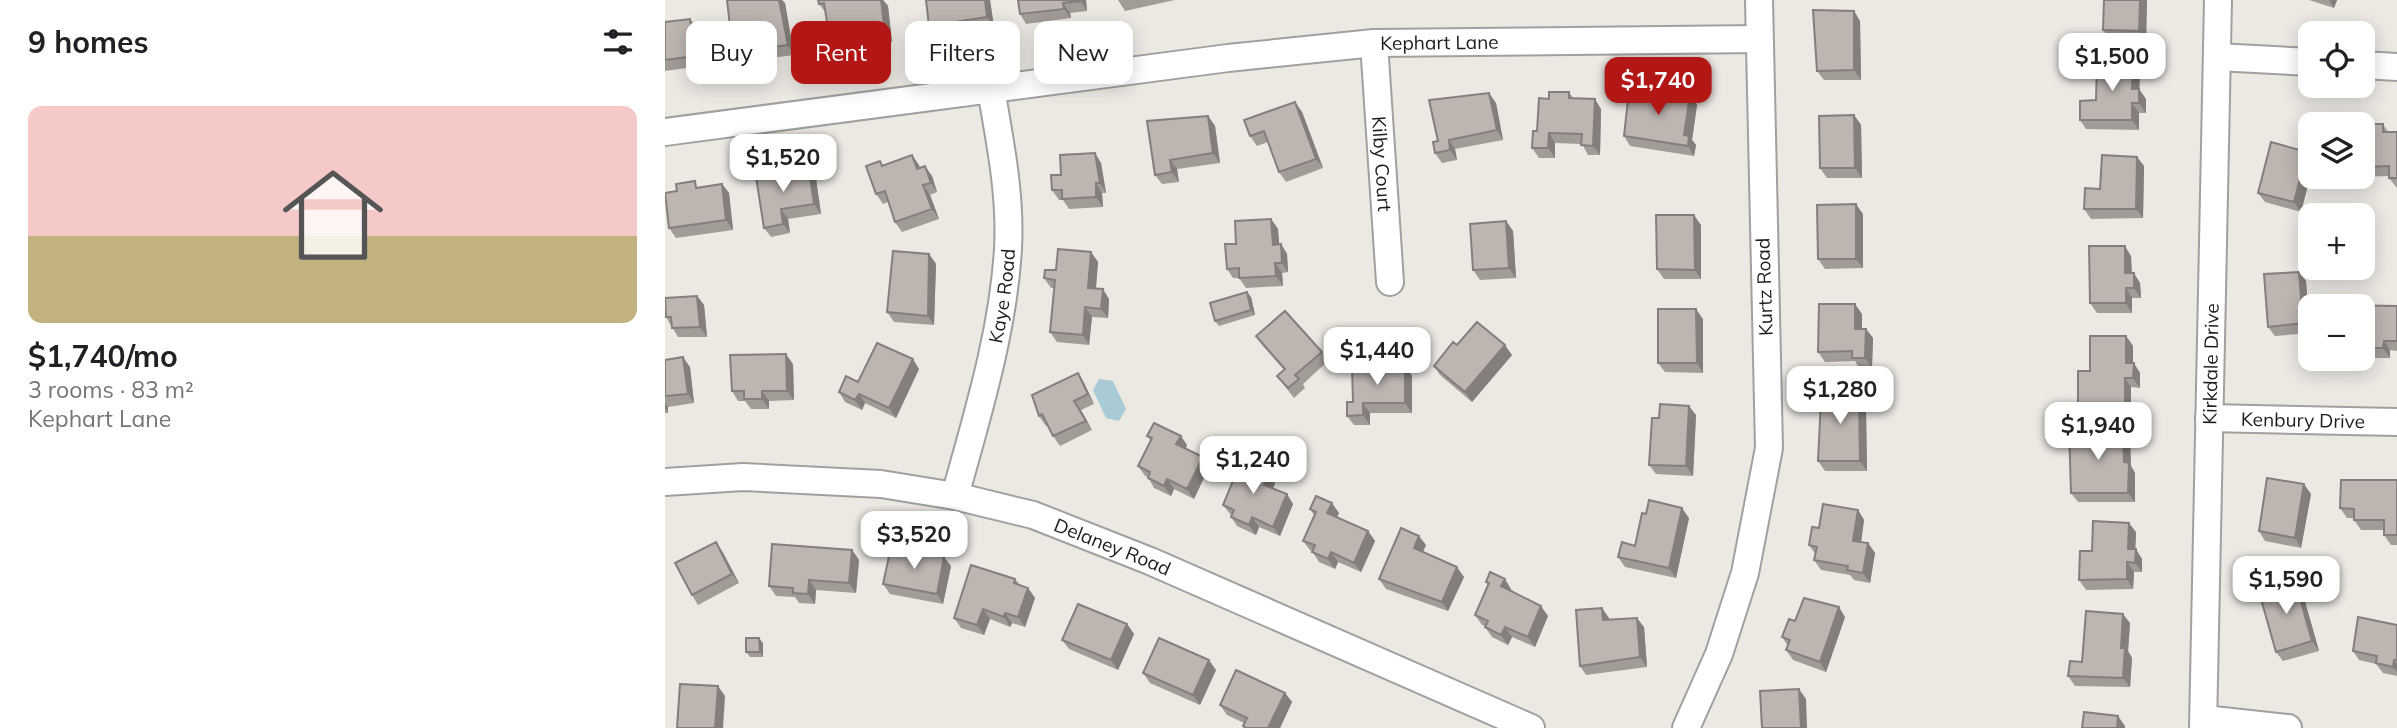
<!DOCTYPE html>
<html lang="en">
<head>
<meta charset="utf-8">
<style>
  body { margin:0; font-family:Mulish,sans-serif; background:#f2f2f2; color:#202124; height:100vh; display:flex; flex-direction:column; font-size:26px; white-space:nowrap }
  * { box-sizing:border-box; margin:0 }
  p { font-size:23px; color:#757577 }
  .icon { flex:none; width:38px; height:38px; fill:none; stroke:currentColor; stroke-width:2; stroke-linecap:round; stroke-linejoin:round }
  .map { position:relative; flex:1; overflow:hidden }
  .panel { display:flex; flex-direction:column; background:#fff; width:665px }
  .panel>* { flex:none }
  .guide { position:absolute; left:21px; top:21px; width:665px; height:63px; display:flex; gap:14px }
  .fabs { position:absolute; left:1633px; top:21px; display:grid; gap:14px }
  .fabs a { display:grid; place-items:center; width:77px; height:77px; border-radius:14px; background:#fff; box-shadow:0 4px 18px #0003; font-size:35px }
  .price { position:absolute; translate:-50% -60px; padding:0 16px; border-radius:14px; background:#fff; color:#222; font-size:23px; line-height:46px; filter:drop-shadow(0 2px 4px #0008) }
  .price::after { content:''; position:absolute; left:50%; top:42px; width:21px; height:16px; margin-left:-10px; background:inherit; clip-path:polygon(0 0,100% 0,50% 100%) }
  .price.on { background:#b21716; color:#fff }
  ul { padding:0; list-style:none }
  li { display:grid; align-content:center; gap:14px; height:371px; padding:0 28px }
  li span { display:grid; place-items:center; height:217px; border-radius:14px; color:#555 }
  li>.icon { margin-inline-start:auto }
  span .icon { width:126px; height:126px; fill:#fffc; stroke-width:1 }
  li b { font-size:30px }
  h2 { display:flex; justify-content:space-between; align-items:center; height:84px; padding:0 28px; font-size:30px }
  .chip { padding:0 24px; border-radius:14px; background:#fff; box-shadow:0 4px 18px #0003; font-size:24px; line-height:63px }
  .chip.on { background:#b21716; color:#fff }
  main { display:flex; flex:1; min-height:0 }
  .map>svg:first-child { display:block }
</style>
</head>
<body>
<main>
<section class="panel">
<h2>9 homes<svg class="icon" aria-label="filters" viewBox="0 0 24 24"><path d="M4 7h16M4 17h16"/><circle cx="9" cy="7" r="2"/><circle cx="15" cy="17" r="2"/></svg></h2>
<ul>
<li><span style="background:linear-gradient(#f6c9c9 60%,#c2b280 0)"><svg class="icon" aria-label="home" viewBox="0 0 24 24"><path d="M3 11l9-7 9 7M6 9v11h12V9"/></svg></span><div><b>$1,740/mo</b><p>3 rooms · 83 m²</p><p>Kephart Lane</p></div></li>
</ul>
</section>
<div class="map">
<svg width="1732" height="728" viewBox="0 0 1732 728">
  <rect width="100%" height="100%" fill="#ece9e3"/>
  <path fill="#a8cbd5" d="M434 379 448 381 461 409 454 421 441 418 428 390Z"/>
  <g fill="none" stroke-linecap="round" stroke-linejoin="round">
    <g stroke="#a0a0a0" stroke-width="30">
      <g id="minor">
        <path id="s1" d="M709 43 725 282"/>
        <path d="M1552 57 1645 62"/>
        <path d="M1698 65 1732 67"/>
        <path id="s2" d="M0 132 563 58 709 43 1094 39"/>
        <path id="s3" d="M1544 418 1732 422"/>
        <path id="s4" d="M0 482 78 477 216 484 290 496 368 515 485 561 866 728"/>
        <path id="s5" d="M290 496C312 416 338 333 343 249 346 195 335 142 326 89"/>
        <path d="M1539 719 1623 728"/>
        <path d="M1021 728 1054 654 1080 573 1104 448 1094 0"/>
        <path id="s6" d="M1538 728 1553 0"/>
      </g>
    </g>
    <use href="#minor" stroke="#fff" stroke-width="26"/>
  </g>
  <path fill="#a29c97" d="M62 0H117L120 3 129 55 75 62 68 52Z
    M153 0H218L223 6 227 42 171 50 165 41 161 13 154 4Z
    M325 0 329 27 271 35 264 26Z
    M353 0H421L422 11 405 13 406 18 361 24 355 14Z
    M453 0H510L460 11Z
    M1482 0 1481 41 1445 40 1438 30Z
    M1644 0H1672L1669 8Z
    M1189 11 1195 21 1196 80H1159L1152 71Z
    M0 22 32 29 36 66 0 71Z
    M1468 62 1475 71 1474 89 1481 99V113H1474V130L1421 129 1415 120Z
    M904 92 908 98 936 109 935 155H923L917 144 890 143V158H874L867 148 884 99Z
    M996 95H1025L1032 105 1027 140 1031 145 1029 156 965 146 959 136Z
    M630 102 637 112 658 168 621 182 614 172 603 142 592 146 585 136Z
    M831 103 838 140 790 149 792 160 777 163 770 153 773 141Z
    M1189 115 1196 125 1197 178H1162L1155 168Z
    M543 116 550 126 555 163 512 169 514 182 497 184 490 175Z
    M1718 124 1723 132H1732V188L1724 178V176L1685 177H1698V132H1704Z
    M1642 152 1645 156V177L1636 212 1600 202 1593 193Z
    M247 155 255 168 267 176 272 192 265 195 274 219 237 232 230 222 223 202 218 204 211 194 215 161 218 165Z
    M1472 157 1479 166 1478 218 1426 219 1419 209Z
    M436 163 441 193H437L438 207 404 209 398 200H394L387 190 396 175Z
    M91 177 151 179 156 214 123 219 125 233 106 237 99 228Z
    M57 184 64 193 68 230 11 238 4 228 34 187Z
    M1198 214V268L1160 269 1153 259Z
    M606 219 613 229 614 244H616L622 254 623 272 617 273 618 286 581 288 574 278H568L562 269 571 244Z
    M841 221 848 231 851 278 815 280 808 270Z
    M1036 225V279H999L992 269Z
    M426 252 433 262 431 289 444 299 443 318 427 317 424 345 392 342 385 332 389 288H386L379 278Z
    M264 254 271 264 269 325 229 322 222 312Z
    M1466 256 1467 273 1475 283 1476 298H1467V313H1432L1425 303Z
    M1634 272 1641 281 1645 333 1610 336 1603 327Z
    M32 296 39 305 42 337H13L1 317Z
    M586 297 590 315 554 326 550 321Z
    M1698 306H1732V351L1725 350V358H1710L1704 350H1698Z
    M1197 314V329H1201L1208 338 1207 367 1194 368 1190 361 1160 362 1153 352Z
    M1038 319V373L1000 372 993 363Z
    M591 336 657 352 663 361 638 384 640 388 629 398 612 376 619 370 598 346Z
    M1461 336 1468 346V363L1475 373V388L1466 387V420L1420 419 1413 409 1425 371Z
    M792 345 847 355 807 402 775 375 769 366Z
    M0 360 25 367 29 403 3 407V413H0Z
    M128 364 129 400 104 401V409H86L80 401H73L67 391Z
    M740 366 747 376V413H705V425H689L682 416 688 402Z
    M254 369 231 418 200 403 197 410 180 402 174 392 193 382Z
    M413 373 419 383 429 404 416 410 427 430 395 446 388 436 383 425 381 426 374 416Z
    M1190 388 1196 398 1197 404 1201 409 1202 471H1160L1153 461 1161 400Z
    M1031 415 1028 476 991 474 984 465 994 418Z
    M482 436 522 445 521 449 544 467 529 499 509 489 506 496 489 488 483 477 480 476 473 466 486 441Z
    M1465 438 1466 466 1470 473V502H1413L1406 493Z
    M566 474 610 483 608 489 628 504 615 536 594 527 591 535 572 526 566 517V515L558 505 569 479Z
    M1732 480V545H1726L1719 535V530H1696L1689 520V518H1682L1675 508Z
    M1646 494 1636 548 1600 541 1594 531Z
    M645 509 674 513 672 517 703 531 710 541 696 572 673 562 670 569 654 562 647 551 645 550 638 541 649 515Z
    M1193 510 1199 520 1196 542 1203 543 1210 553 1205 583 1189 580 1185 575 1156 570 1149 560 1151 555 1144 545 1154 528Z
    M1024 518 1011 578 960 567 953 557 970 546Z
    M1471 532 1470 549 1477 559V572H1469L1468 589 1421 590 1414 580 1427 551Z
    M761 545 758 552 799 577 783 611 721 589 714 579Z
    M187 550 194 560 191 593 151 590 150 604 134 603 130 597 111 596 104 586Z
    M57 551 74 583 33 605 27 595Z
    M286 566 278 604 225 594 218 584Z
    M350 579 355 585 363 588 370 598 360 627 347 623 345 627 325 619 319 635 296 628 289 618Z
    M821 582 846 589V591L883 616 870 647 847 637 843 645 827 637 820 627 821 626 817 625 810 615 823 586Z
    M1637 591 1654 651 1618 661 1611 652Z
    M937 608 944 620 979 627 982 667 921 675 915 666Z
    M1180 617 1161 672 1128 660 1121 650 1123 646 1117 637 1130 621Z
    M1465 623 1463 651 1467 658 1465 687 1410 686 1403 676 1417 662Z
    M462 624 469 634 453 670 404 649 397 640Z
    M1732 625V676L1718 673 1711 664 1694 660 1688 651Z
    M98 643V657H85L81 652Z
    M551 670 535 705 485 683 478 673Z
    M620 693 627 702 615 728H579L578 726 579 723 562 715 555 705Z"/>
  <path fill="#847f7b" d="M114 0H117L120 3 129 55 123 45Z
    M216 0H218L223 6 227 42 220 33Z
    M320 0H325L329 27 322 17Z
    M416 0H421L422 11 416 1Z
    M1475 0H1482L1481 41 1474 31Z
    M1664 0H1672L1669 8Z
    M398 3 405 13 406 18 399 9Z
    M1189 11 1195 21 1196 80 1189 70Z
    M25 19 32 29 36 66 30 56Z
    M1468 62 1475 71 1474 99V89L1481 99V113L1474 103 1467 89Z
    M824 93 831 103 838 140 832 130Z
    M1025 95 1032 105 1027 140 1031 145 1029 156 1023 146 1019 135Z
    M930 99 936 109 935 155 928 146Z
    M630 102 637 112 658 168 651 159Z
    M1467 103 1474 113V130L1467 120Z
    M1189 115 1196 125 1197 178 1190 168Z
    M543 116 550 126 555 163 548 153Z
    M884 133 890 143V158L883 148Z
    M784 140 790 149 792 160 785 150Z
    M1642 152 1645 156V177L1636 212 1629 202Z
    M430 153 436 163 441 193 435 183Z
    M247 155 254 165 259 179 252 169Z
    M1472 157 1479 166 1478 218 1471 209Z
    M505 160 512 169 514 182 507 172Z
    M260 166 267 176 272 192 266 183Z
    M144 169 151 179 156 214 149 204Z
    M431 183 437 193 438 207 431 197Z
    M57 184 64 193 68 230 61 220Z
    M258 185 265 195 274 219 267 209Z
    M1191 204 1198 214V268L1191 259Z
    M116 209 123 219 125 233 118 224Z
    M1029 215 1036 225V279L1030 270Z
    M606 219 613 229 615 254 608 245Z
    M841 221 848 231 851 278 844 268Z
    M616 244 622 254 623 272 617 263Z
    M1460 246 1466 256 1467 283 1460 273Z
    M426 252 433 262 430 298 423 288Z
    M264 254 271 264 269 325 263 316Z
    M610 263 617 273 618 286 611 276Z
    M1634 272 1641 281 1645 333 1638 323Z
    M1469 273 1475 283 1476 298 1469 288Z
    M1461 288 1467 298V313L1461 303Z
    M438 289 444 299 443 318 436 309Z
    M582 292 586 297 590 315 586 310Z
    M32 296 39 305 42 337 35 327Z
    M1190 304 1197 314V339L1190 329Z
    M420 307 427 317 424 345 418 335Z
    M1031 309 1038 319V373L1032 363Z
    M1201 329 1208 338 1207 367 1200 358Z
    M1461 336 1468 346V373L1461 363Z
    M1719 341 1725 350V358L1718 348Z
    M840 345 847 355 807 402 800 392Z
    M121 354 128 364 129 400 122 391Z
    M18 357 25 367 29 403 23 394Z
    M248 359 254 369 231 418 224 408Z
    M1469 363 1475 373V388L1468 378Z
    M740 366 747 376V413L740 403Z
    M413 373 419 383 429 404 423 394Z
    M1460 378 1466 387V420L1460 410Z
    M1190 388 1196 398 1197 404 1201 409 1202 471 1195 461Z
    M97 391 104 401V409L97 399Z
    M194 394 200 403 197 410 190 400Z
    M409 401 416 410 427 430 421 421Z
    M0 403 3 407V413L0 408Z
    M698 403 705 413V425L698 415Z
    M1024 406 1031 415 1028 476 1021 466Z
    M1458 428 1465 438 1466 466 1470 473V502L1463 493 1459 462Z
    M516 436 522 445 518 454 511 444Z
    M538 457 544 467 529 499 522 489Z
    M604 474 610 483 606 494 599 485Z
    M502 479 509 489 506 496 499 486Z
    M1639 484 1646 494 1636 548 1630 538Z
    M622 494 628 504 615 536 608 527Z
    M667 503 674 513 669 523 662 513Z
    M1017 508 1024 518 1011 578 1004 568Z
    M1193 510 1199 520 1195 550 1188 541Z
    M587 517 594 527 591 535 584 525Z
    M1464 523 1471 532 1470 558 1463 549Z
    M703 531 710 541 696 572 689 563Z
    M754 536 761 545 755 558 749 548Z
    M51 542 57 551 74 583 67 574Z
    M1203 543 1210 553 1205 583 1198 573Z
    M1471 549 1477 559V572L1470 563Z
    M187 550 194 560 191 593 184 583Z
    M666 552 673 562 670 569 663 559Z
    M279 557 286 566 278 604 272 594Z
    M1462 562 1469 572 1468 589 1462 579Z
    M792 567 799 577 783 611 777 602Z
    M840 579 846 589 843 596 836 586Z
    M144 580 151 590 150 604 143 594Z
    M1630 581 1637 591 1654 651 1647 641Z
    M363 588 370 598 360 627 353 617Z
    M876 606 883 616 870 647 863 637Z
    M1174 607 1180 617 1161 672 1155 662Z
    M937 608 944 618 945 630 938 620Z
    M318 609 325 619 319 635 312 625Z
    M340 613 347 623 345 627 339 617Z
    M1458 614 1465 623 1463 651 1467 658 1465 687 1458 678 1456 648Z
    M972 618 979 627 982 667 975 657Z
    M462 624 469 634 453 670 446 660Z
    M840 627 847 637 843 645 836 635Z
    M94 638 98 643V657L95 652Z
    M544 660 551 670 535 705 528 695Z
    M1729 660 1732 663V672L1728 667Z
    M53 686 60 696 58 728H50Z
    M1134 689 1141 699 1142 728H1136Z
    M620 693 627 702 615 728H603Z
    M1453 716 1460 726V728H1452Z"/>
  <path fill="#bcb5b0" stroke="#847f7b" stroke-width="2" d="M62 0H114L123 45 68 52Z
    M153 0H216L220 33 165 41 159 3 154 4Z
    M261 0H320L322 17 264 26Z
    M353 0H416V1L398 3 399 9 355 14Z
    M1439 0H1475L1474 31 1438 30Z
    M1148 10 1189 11V70L1152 71Z
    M25 19 30 56 0 60V22Z
    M1432 61 1468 62 1467 89H1474V103H1467V120H1415V101L1431 100Z
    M964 90 996 95 997 91 1025 95 1019 135 1024 136 1023 146 959 136Z
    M884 92H904V98L930 99 928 146 916 145 917 134 884 133 883 148H867L868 131H872L874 98 884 99Z
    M824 93 832 130 784 140 785 150 770 153 768 142 773 141 764 100Z
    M630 102 651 159 614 172 599 131 585 136 579 120Z
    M1189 115 1190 168H1155L1154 116Z
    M543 116 548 153 505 160 507 172 490 175 482 121Z
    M1704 124H1718V132H1732V178H1724V166L1698 167V132H1704Z
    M1606 142 1642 152 1629 202 1593 193Z
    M430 153 435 183H431V197L397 199V190H387L386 175H396L395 155Z
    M247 155 252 169 260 166 266 183 258 185 267 209 230 222 220 191 211 194 201 166 215 161 217 166Z
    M1437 155 1472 157 1471 209H1419L1420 188 1435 189Z
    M144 169 149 204 116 209 118 224 99 228 91 177Z
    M30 181 31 188 57 184 61 220 4 228 0 193 12 191 11 184Z
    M1191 204V259H1153L1152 205Z
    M991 215H1029L1030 270 992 269Z
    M606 219 608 245 616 244 617 263H610L611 276 574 278V268L562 269 560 244H571L570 221Z
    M841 221 844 268 808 270 805 224Z
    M1424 246H1460V273H1469V288H1461V303H1425Z
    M393 249 426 252 423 288 438 289 436 309 420 307 418 335 385 332 390 280 379 278 380 270H391Z
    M228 251 264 254 263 316 222 312Z
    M1634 272 1638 323 1603 327 1599 274Z
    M582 292 586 310 550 321 545 303Z
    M32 296 35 327 7 328 6 317H1L0 298Z
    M1154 304H1190V329H1201L1200 358H1187V351L1153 352Z
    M1678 305 1732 306V341H1719L1718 348H1703L1704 340H1698V306H1678Z
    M993 309H1031L1032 363H993Z
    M620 311 657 352 630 375 634 379 623 388 612 376 620 369 591 336Z
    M812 322 840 345 800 392 769 366 788 342 792 345Z
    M1425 336H1461V363H1469L1468 378H1460V410L1413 409V371H1425Z
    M212 343 248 359 224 408 194 394 190 400 174 392 181 376 193 382Z
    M121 354 122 391H97V399H79V391H67L65 355Z
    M18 357 23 394 0 396V360Z
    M740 366V403H698V415L682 416V402H688L687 367Z
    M413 373 423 394 409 401 421 421 388 436 377 414 374 416 367 395Z
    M1161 386 1190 388V400H1194L1195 461H1153L1156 400H1161Z
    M995 404 1024 406 1021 466 984 465 987 418H994Z
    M489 423 516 436 511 444 538 457 522 489 502 479 499 486 483 478 485 472 473 466 487 438 482 436Z
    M1458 428 1459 462 1464 463 1463 493H1406L1404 430Z
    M572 460 604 474 599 485 622 494 608 527 587 517 584 525 566 517 569 510 558 505 570 476 566 474Z
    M1602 478 1639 484 1630 538 1594 531Z
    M1676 480H1732V535H1719V520H1689V509L1675 508Z
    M651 496 667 503 662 513 703 531 689 563 666 552 663 559 647 552 650 545 638 541 651 512 645 509Z
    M984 500 1017 508 1004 568 953 557 957 542 970 546 977 513 981 514Z
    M1158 504 1193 510 1188 541 1203 543 1198 573 1182 570 1183 566 1149 560 1152 547 1144 545 1147 527 1154 528Z
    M1428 521 1464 523 1463 549H1471L1470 563 1462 562V579L1414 580 1415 551H1427Z
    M736 528 754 536 749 548 792 567 777 602 714 579Z
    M51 542 67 574 27 595 10 563Z
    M107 544 187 550 184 583 144 580 143 594 128 593V588L104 586Z
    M226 547 279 557 272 594 218 584Z
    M306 565 350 579 349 583 363 588 353 617 340 613 339 617 318 609 312 625 289 618Z
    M825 572 840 579 836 586 876 606 863 637 840 627 836 635 820 627 823 621 810 615 824 583 821 582Z
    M1630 581 1647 641 1611 652 1594 592Z
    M1139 598 1174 607 1155 662 1121 650 1125 640 1117 637 1124 619 1130 621Z
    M413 604 462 624 446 660 397 640Z
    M937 608 938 620 972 618 975 657 915 666 911 610Z
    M1421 611 1458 614 1456 648H1460L1458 678 1403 676 1405 661 1417 662Z
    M1693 617 1732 625V660H1729L1728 667 1711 663 1712 656 1688 651Z
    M81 638H94L95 652H81Z
    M494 638 544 660 528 695 478 673Z
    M571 670 620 693 603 728H581L578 726 582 718 555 705Z
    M15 684 53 686 50 728H12Z
    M1134 689 1136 728H1097L1095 691Z
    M1419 712 1453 716 1452 728H1417Z"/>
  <g text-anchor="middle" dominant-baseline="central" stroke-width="5" stroke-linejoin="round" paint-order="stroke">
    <g font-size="19" fill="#1c1c1c" stroke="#fff">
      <text stroke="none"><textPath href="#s2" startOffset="780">Kephart Lane</textPath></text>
      <text stroke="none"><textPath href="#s1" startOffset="121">Kilby Court</textPath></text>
      <text transform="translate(1099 287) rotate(-92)">Kurtz Road</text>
      <text stroke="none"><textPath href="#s5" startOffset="206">Kaye Road</textPath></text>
      <text stroke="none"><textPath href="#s6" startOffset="364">Kirkdale Drive</textPath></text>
      <text stroke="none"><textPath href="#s3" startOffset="94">Kenbury Drive</textPath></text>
      <text stroke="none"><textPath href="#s4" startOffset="457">Delaney Road</textPath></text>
    </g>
  </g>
</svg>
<div class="fabs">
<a><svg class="icon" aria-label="locate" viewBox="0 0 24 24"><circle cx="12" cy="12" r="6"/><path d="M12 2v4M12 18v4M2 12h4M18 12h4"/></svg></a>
<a><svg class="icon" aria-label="layers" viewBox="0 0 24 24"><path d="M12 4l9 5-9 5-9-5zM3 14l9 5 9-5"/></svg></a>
<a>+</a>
<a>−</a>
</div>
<b class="price" style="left:1447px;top:93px">$1,500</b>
<b class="price on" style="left:993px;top:117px">$1,740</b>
<b class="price" style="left:118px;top:194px">$1,520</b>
<b class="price" style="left:712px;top:387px">$1,440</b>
<b class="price" style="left:1175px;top:426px">$1,280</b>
<b class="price" style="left:1433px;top:462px">$1,940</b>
<b class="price" style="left:588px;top:496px">$1,240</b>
<b class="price" style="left:249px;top:571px">$3,520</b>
<b class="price" style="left:1621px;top:616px">$1,590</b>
<div class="guide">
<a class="chip">Buy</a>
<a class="chip on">Rent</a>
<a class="chip">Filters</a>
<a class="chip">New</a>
</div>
</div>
</main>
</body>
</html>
